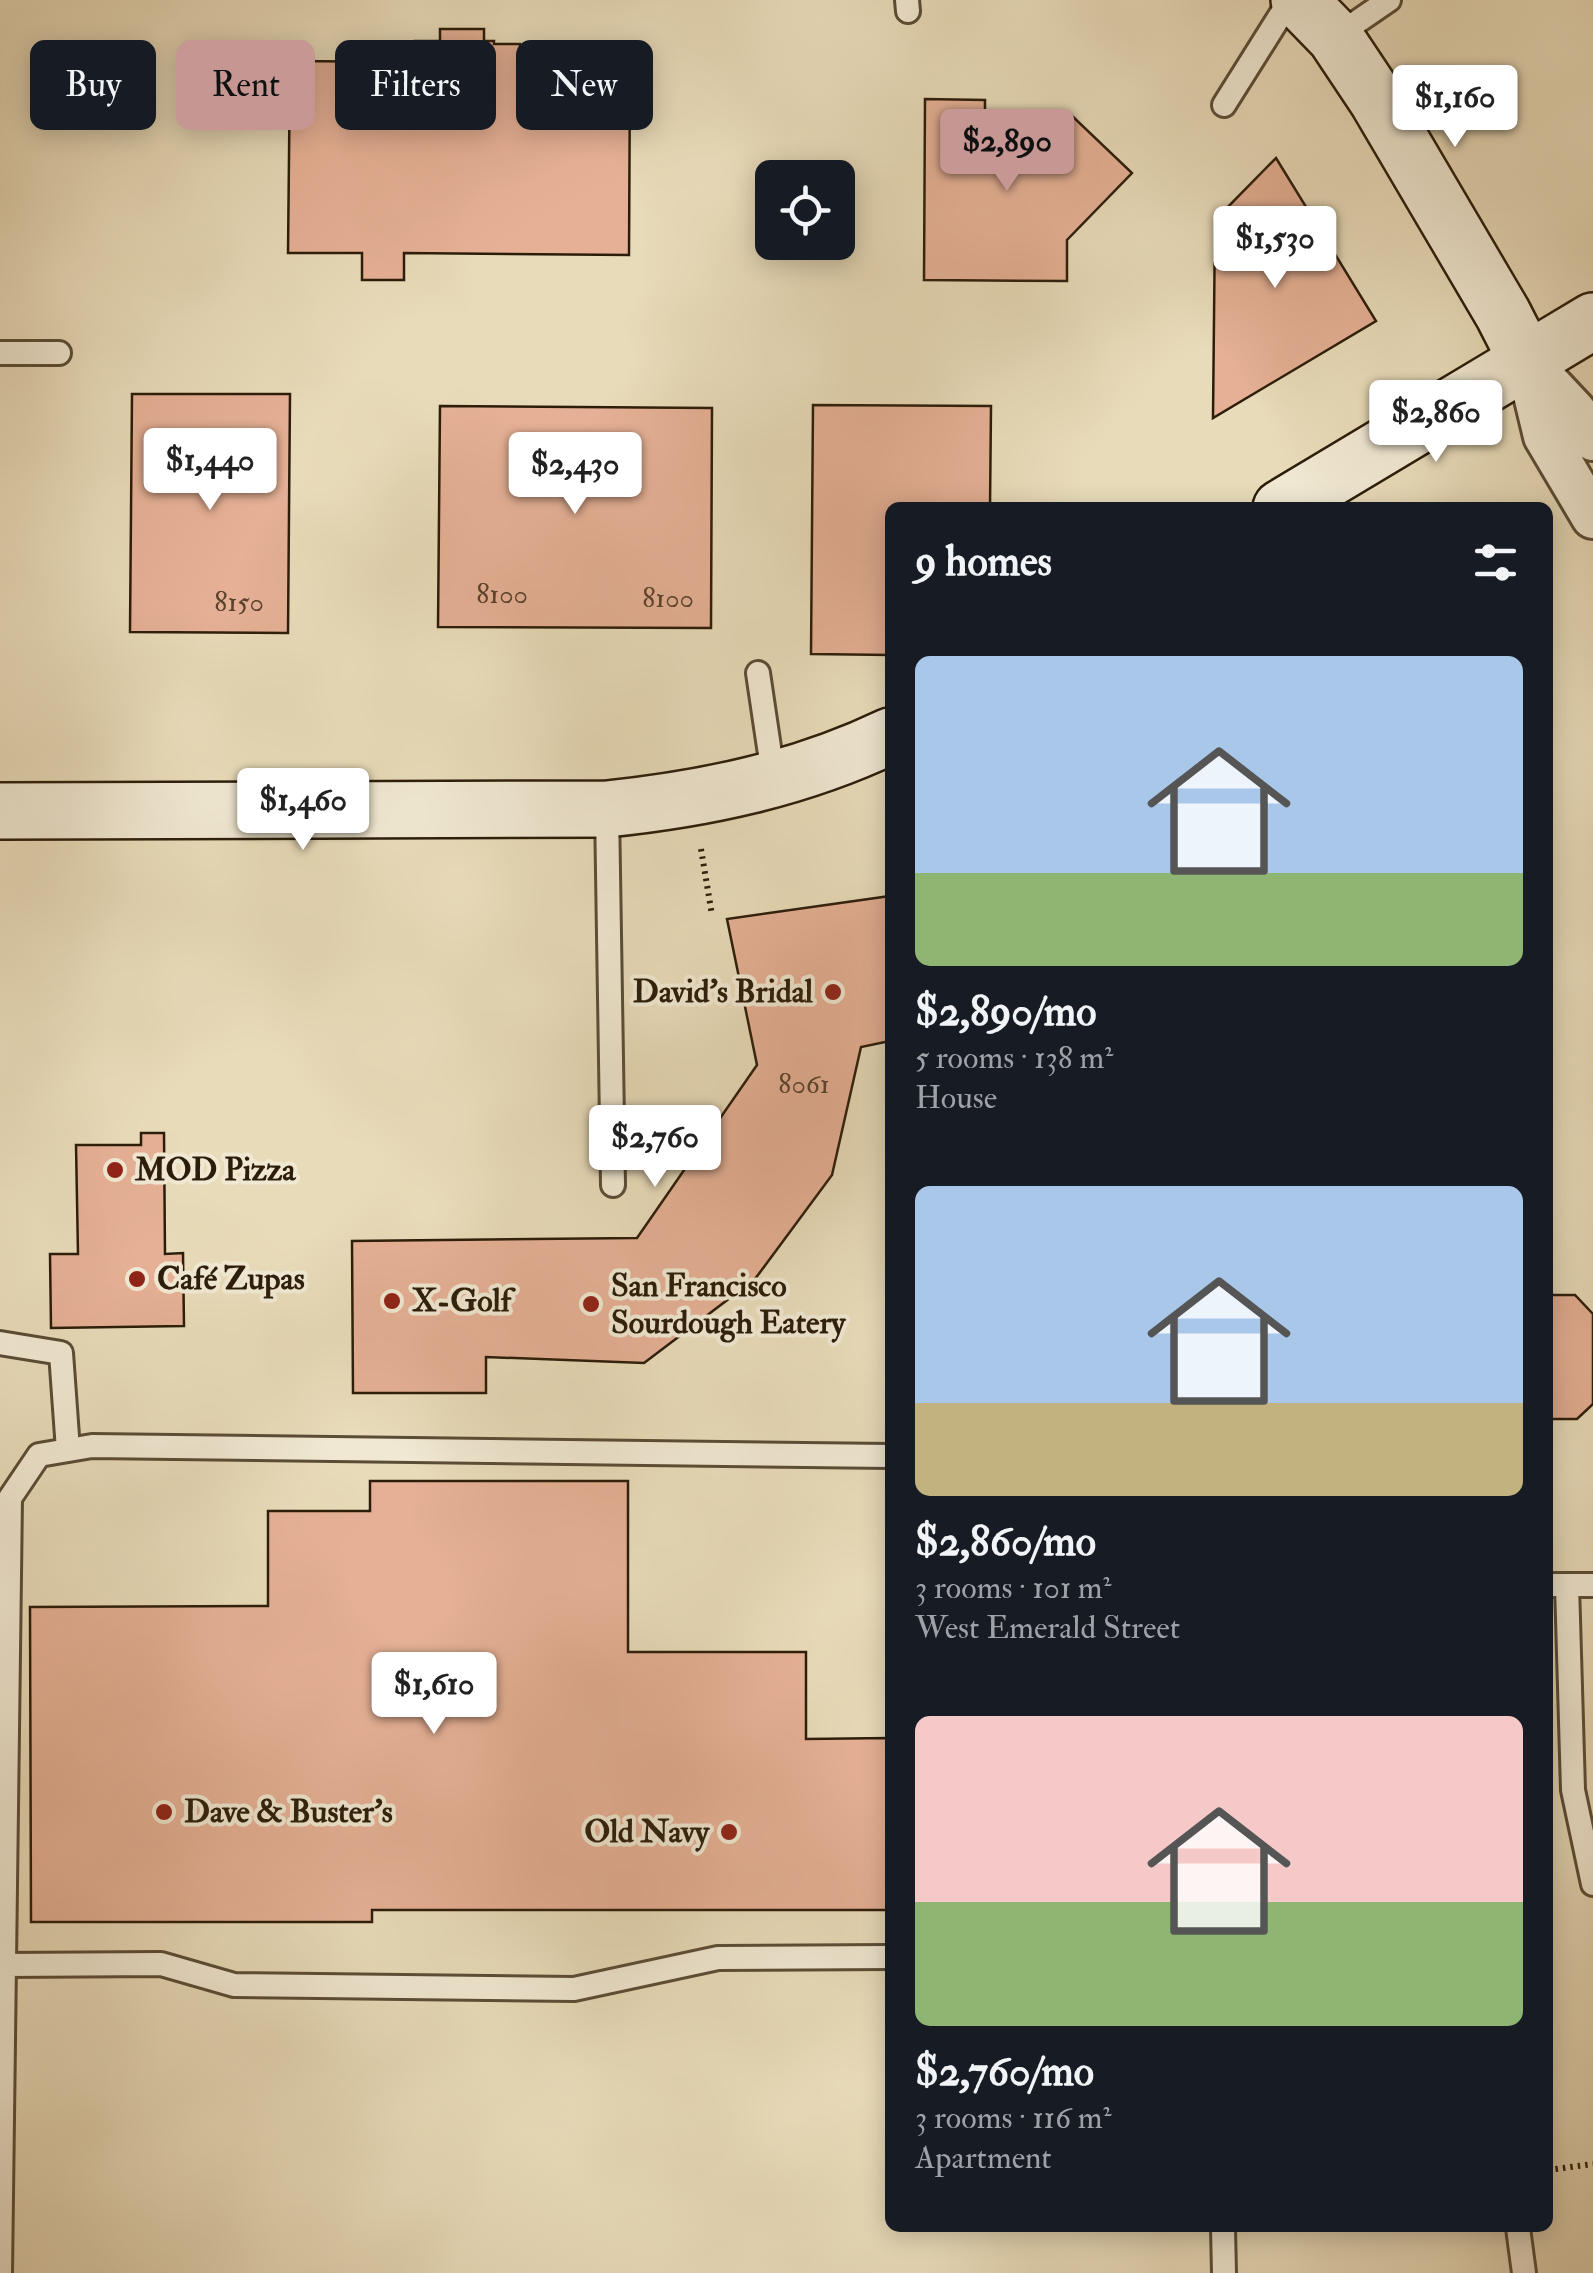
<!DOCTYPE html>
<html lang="en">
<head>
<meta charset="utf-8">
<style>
  body { margin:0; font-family:"IM FELL Double Pica",serif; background:#242831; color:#f1f3f6; height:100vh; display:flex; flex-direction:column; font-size:38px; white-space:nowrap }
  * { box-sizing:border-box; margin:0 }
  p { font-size:32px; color:#9ea1a6 }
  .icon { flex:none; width:55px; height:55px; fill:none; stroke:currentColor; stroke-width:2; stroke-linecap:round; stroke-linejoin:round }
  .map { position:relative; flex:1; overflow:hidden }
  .side { position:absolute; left:885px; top:502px; width:668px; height:1730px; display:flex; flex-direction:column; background:#171b24; border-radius:15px; box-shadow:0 5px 25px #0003 }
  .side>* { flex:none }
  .hud { position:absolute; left:30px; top:40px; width:705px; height:90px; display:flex; gap:20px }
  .tools { position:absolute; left:755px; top:160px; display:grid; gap:20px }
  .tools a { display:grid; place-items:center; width:100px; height:100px; border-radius:15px; background:#171b24; box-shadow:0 5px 25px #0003; font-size:50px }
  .price { position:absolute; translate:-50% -85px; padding:0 22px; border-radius:10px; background:#fff; color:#222; font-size:32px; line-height:65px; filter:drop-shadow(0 2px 5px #0008) }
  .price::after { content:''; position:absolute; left:50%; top:60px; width:30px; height:22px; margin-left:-15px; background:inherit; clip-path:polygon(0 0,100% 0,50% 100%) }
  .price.active { background:#c59692; color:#111 }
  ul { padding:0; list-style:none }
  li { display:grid; align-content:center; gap:20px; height:530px; padding:0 30px }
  li span { display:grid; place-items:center; height:310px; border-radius:15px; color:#555 }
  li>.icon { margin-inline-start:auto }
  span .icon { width:180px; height:180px; fill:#fffc; stroke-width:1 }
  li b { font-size:42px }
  h2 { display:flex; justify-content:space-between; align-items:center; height:120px; padding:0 30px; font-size:42px }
  .tag { padding:0 35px; border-radius:15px; background:#171b24; box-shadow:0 5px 25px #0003; font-size:35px; line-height:90px }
  .tag.active { background:#c59692; color:#111 }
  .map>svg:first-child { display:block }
</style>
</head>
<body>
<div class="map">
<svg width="1593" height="2273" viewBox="0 0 1593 2273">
  <rect width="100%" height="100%" fill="#e8dbb9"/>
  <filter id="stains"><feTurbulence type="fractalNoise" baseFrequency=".002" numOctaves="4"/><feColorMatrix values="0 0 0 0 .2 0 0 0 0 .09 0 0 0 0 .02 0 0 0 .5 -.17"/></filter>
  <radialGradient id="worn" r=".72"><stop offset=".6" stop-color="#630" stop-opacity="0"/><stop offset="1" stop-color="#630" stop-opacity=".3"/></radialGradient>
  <path fill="#e5b095" stroke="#2c1d0a" stroke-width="2.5" d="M440 29H484V41H494V44H520V63L630 64 629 255 404 253V280H362V253H288L290 61 414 62 415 41H440Z
    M925 99 985 100V121H1021V145L1029 153 1068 112 1132 173 1067 240V281L924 280Z
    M1276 158 1376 321 1213 418 1215 220Z
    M132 394H290L288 633 130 632Z
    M813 405 991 406 990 508H890V655L811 654Z
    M440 406 712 408 711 628 438 627Z
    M890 896V1041L861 1047 832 1175 755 1279 644 1363 486 1357V1393H353L352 1241 637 1238 757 1065 727 919Z
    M141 1133H164L165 1254 183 1253 184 1326 51 1328 50 1254H78L76 1145H141Z
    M1548 1295H1575L1593 1314V1404L1577 1419H1548Z
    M370 1481H628V1652H806V1739L890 1738V1910H372V1922H31L30 1607 268 1606V1511H370Z"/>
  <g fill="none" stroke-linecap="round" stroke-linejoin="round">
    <g stroke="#5b4c36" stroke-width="28">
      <path id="lane" d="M907 0 908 11
        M1335 37 1389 0
        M1224 105 1290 0
        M0 353H59
        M758 673 774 781
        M607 809 613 1185
        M0 1343 61 1353 68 1450
        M1548 1585H1593
        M1567 1585 1573 1790 1593 1884
        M4 1965 161 1964 234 1985 574 1989 718 1958 890 1957
        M1223 2228 1224 2273
        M1518 2228 1524 2273
        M0 2273 10 1498 39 1455 92 1446 890 1456"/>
    </g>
    <g stroke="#5b4c36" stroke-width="48">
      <path id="street" d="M1527 361 1545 436 1593 517
        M1529 363 1574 411 1593 439"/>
    </g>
    <g stroke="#2c1d0a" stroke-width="60">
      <path id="secondary" d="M1299 0 1335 37 1377 100 1503 314 1527 361
        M1281 508 1593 321
        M0 811 607 809C705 799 800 779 890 736"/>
    </g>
    <path stroke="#2c1d0a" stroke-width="6" stroke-dasharray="2.5 5" stroke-linecap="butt" d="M701 849 712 915
      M1548 2170 1593 2164"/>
    <use href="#lane" stroke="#f0e8d2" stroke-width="22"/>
    <use href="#street" stroke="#f0e8d2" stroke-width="42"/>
    <use href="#secondary" stroke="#f0e8d2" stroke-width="55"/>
  </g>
  <g fill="#8f2418" stroke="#f0e8d2" stroke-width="4">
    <circle cx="833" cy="992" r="10"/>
    <circle cx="115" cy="1170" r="10"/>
    <circle cx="137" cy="1279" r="10"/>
    <circle cx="392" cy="1301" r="10"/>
    <circle cx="591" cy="1304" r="10"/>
    <circle cx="164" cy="1812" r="10"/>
    <circle cx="729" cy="1832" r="10"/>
  </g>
  <g text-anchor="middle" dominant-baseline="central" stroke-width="8" stroke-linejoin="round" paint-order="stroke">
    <g font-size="28" fill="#5a422d">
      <text x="502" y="594">8100</text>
      <text x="668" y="598">8100</text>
      <text x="239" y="602">8150</text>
      <text x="804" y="1084">8061</text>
    </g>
    <g font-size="32" font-weight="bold" fill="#2c1d0a" stroke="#f0e8d2" text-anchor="start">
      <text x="813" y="992" text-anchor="end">David's Bridal</text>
      <text x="135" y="1170">MOD Pizza</text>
      <text x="157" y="1279">Café Zupas</text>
      <text x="611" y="1286">San Francisco<tspan x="611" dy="37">Sourdough Eatery</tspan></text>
      <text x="412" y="1301">X-Golf</text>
      <text x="184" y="1812">Dave &amp; Buster's</text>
      <text x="709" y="1832" text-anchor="end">Old Navy</text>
    </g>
  </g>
  <rect width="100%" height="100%" filter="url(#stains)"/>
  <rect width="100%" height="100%" fill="url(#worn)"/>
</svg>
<div class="tools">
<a><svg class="icon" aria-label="locate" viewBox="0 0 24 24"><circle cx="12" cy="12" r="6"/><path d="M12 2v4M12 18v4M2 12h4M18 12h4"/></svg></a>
</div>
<b class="price" style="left:1455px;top:150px">$1,160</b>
<b class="price active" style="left:1007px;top:194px">$2,890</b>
<b class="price" style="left:1275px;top:291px">$1,530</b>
<b class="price" style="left:1436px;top:465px">$2,860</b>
<b class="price" style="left:210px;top:513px">$1,440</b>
<b class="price" style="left:575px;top:517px">$2,430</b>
<b class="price" style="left:303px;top:853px">$1,460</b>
<b class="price" style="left:655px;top:1190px">$2,760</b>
<b class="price" style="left:434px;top:1737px">$1,610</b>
<div class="hud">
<a class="tag">Buy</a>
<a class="tag active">Rent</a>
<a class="tag">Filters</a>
<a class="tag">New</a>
</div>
<section class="side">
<h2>9 homes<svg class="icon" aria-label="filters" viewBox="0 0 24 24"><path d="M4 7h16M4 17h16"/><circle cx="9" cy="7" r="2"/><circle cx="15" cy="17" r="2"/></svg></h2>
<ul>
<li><span style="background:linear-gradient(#a9c7e8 70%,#8fb573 0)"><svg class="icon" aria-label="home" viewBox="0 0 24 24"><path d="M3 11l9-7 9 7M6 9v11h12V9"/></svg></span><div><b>$2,890/mo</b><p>5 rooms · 138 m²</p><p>House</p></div></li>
<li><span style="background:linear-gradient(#a9c7e8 70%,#c2b280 0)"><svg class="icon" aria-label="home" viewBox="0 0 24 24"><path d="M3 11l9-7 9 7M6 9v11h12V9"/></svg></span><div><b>$2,860/mo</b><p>3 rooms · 101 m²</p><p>West Emerald Street</p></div></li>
<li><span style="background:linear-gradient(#f6c9c9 60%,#8fb573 0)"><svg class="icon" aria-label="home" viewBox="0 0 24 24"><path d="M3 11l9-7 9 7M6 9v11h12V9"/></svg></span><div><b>$2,760/mo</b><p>3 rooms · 116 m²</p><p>Apartment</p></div></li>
</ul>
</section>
</div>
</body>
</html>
